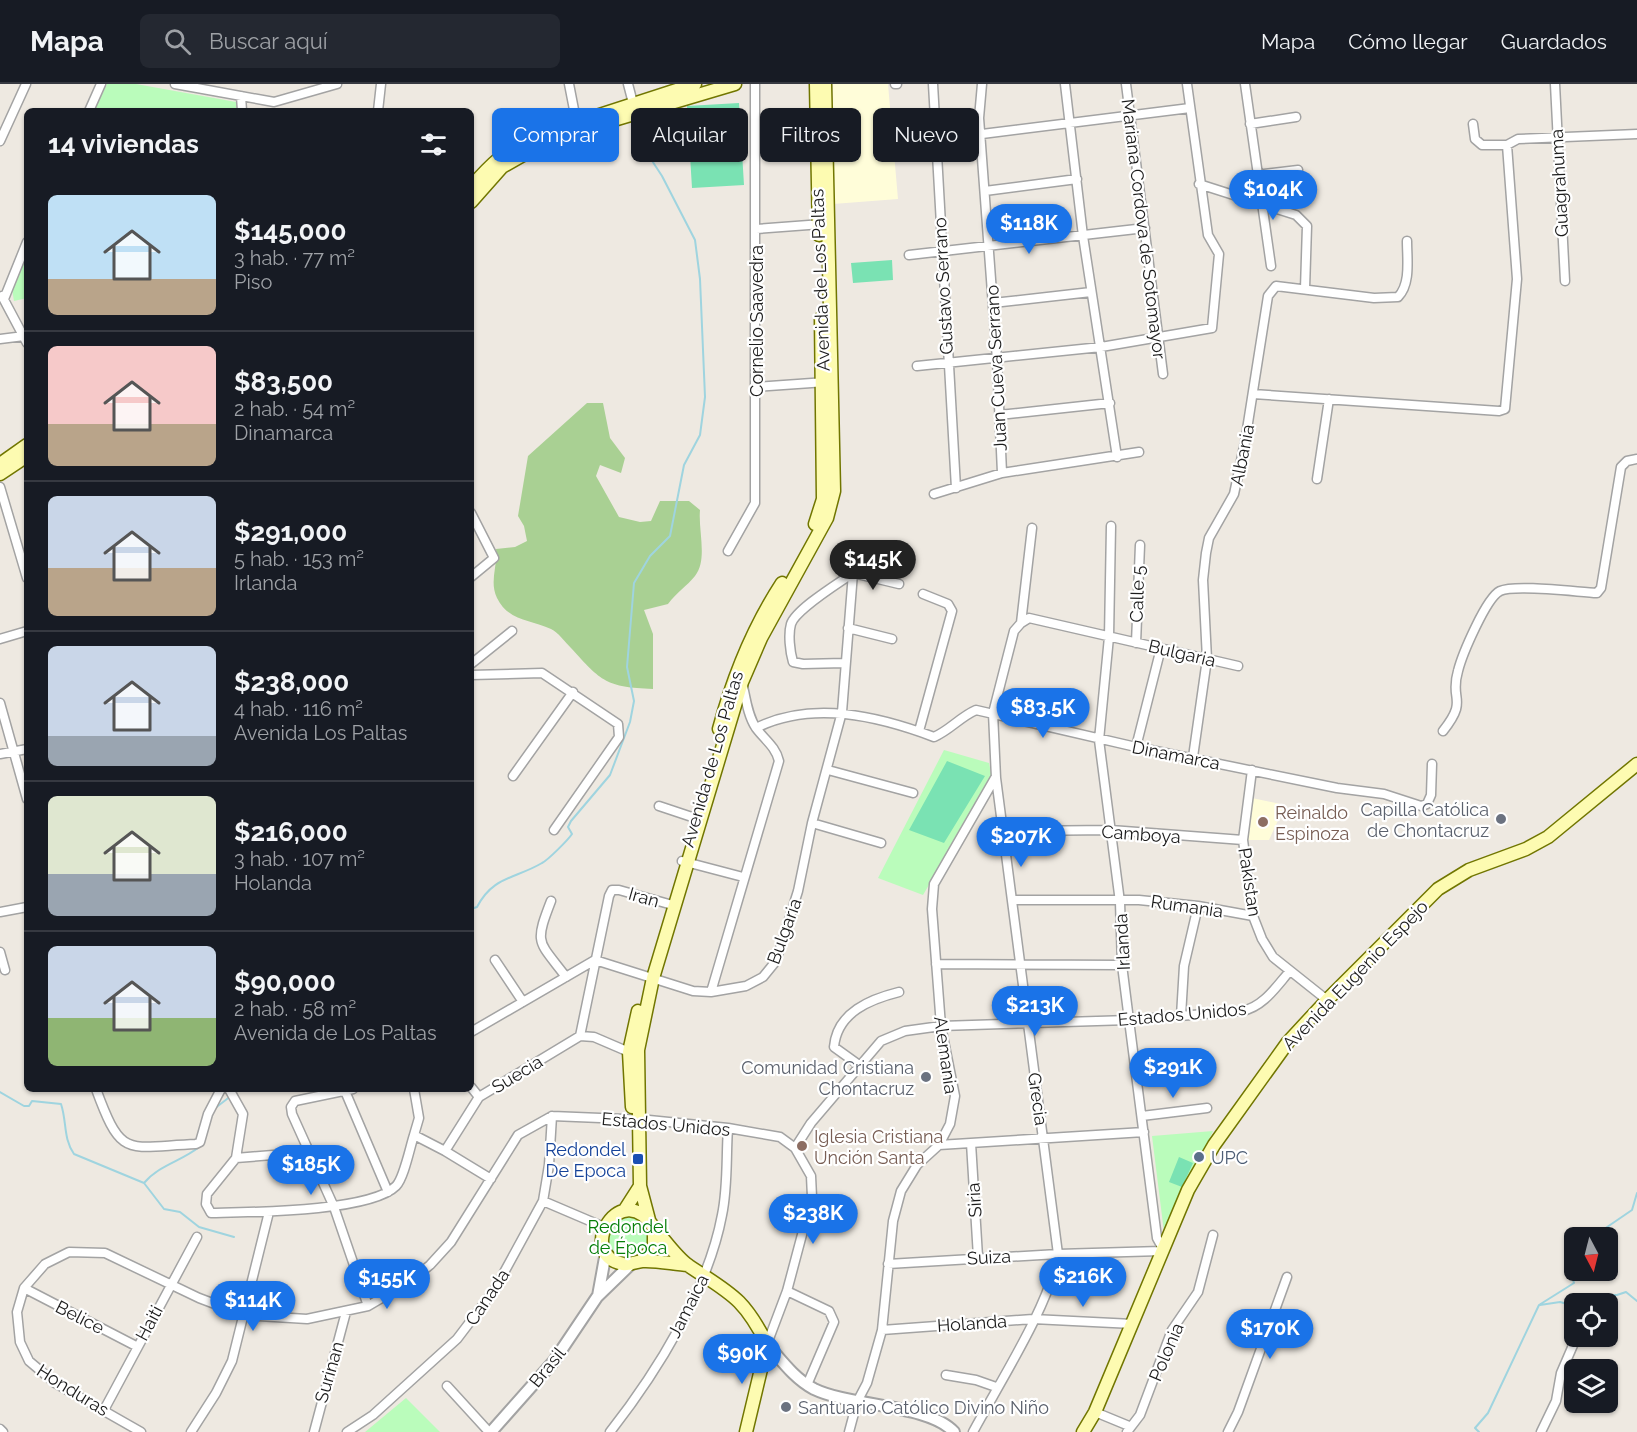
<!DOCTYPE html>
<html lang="es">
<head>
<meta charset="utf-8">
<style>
  body { margin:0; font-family:Raleway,sans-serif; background:#242831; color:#f1f3f6; height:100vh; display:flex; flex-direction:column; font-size:22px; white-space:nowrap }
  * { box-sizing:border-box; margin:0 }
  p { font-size:20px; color:#9ea1a6 }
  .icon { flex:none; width:33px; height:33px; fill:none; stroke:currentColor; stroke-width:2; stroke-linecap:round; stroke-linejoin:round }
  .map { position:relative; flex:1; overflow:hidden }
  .sheet { position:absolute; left:24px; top:24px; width:450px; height:984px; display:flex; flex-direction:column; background:#171b24; border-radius:9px; box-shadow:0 2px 4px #0004 }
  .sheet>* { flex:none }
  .top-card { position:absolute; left:492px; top:24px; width:570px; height:54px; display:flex; gap:12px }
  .needle { width:39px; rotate:173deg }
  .tools { position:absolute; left:1564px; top:1143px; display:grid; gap:12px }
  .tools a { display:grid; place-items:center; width:54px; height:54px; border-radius:9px; background:#171b24; box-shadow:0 2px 4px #0004; font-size:30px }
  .price { position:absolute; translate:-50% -51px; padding:0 14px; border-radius:21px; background:#1a73e8; color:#fff; font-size:20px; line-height:39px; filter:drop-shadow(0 2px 3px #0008) }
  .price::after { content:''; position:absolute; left:50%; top:36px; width:18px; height:14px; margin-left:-9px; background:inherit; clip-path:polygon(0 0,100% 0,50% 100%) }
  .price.selected { background:#222; color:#fff }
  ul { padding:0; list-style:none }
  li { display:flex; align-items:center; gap:18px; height:150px; padding:0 24px }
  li+li { border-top:2px solid #363941 }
  li span { display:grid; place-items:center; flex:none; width:168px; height:120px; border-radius:9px; color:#555 }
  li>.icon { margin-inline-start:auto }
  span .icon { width:72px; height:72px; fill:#fffc; stroke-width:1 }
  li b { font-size:26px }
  h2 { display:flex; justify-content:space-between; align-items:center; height:72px; padding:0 24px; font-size:26px }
  .chip { padding:0 21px; border-radius:9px; background:#171b24; box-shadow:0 2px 4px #0004; font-size:21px; line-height:54px }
  .chip.selected { background:#1a73e8; color:#fff }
  header { display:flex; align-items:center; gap:36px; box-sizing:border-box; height:84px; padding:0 30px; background:#171b24; border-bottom:2px solid #363941 }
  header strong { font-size:28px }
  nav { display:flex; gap:33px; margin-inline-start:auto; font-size:21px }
  .search { width:420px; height:54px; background:#242831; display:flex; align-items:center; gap:15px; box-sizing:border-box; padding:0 21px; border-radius:9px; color:#9ea1a6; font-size:22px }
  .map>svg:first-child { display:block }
</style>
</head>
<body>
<header>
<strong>Mapa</strong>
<div class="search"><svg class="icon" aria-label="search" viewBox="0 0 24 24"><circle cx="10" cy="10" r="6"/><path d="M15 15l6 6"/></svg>Buscar aquí</div>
<nav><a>Mapa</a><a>Cómo llegar</a><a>Guardados</a></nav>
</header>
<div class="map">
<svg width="1637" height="1348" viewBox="0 0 1637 1348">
  <rect width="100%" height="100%" fill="#eee9e1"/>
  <path fill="#fffdd9" d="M833 0H888L898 115 833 120Z
    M1252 714 1285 721 1269 756H1246Z"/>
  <path fill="#a9d093" d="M587 319H603L610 354 625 374 621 389 600 381 596 392 619 433 640 438 651 437 660 417H689L700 426C698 446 708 476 695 492 687 502 677 508 668 520L644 526 653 550V605C606 603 602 598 571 564 565 558 558 548 551 545 531 536 508 537 497 514 489 497 498 482 496 465L515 463 527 457 524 442 518 432 528 372Z"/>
  <path fill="#bafcbb" d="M107 0H136L236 18V27H94Z
    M27 172V214L14 217 12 205Z
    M944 666 989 679 992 694 923 811 878 794Z
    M1213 1047 1164 1148 1152 1052Z
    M607 1153a21 21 0 1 1 42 0a21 21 0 1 1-42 0Z
    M406 1314 440 1348H365Z"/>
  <path fill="#7ae2b3" d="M739 19 744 101 692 104 687 22Z
    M892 176 893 196 853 199 851 179Z
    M947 677 985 692 944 759 909 746Z
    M1179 1073 1193 1079 1182 1103 1169 1098Z"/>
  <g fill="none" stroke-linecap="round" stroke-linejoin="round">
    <path stroke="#9fd4df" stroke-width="2" d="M471 825 477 823C493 792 515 795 542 779 548 776 568 756 572 750L568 743 571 737 610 691 630 638 634 617 627 583 634 499 650 472 670 452 684 381 700 351 705 313 700 195 695 156 662 92 645 66
      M0 1008 24 1022H29L32 1017 61 1020C67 1038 63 1054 74 1070L144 1099C159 1081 182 1077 199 1063
      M214 1025 240 1005
      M144 1099 164 1125 180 1128 199 1143 234 1153
      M1591 1154 1632 1126 1637 1109
      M1540 1221 1560 1218 1571 1221 1595 1211H1617L1626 1208 1637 1217
      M1479 1348 1475 1344 1488 1329 1539 1221 1574 1199 1565 1170 1575 1164"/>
    <g stroke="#a3a3a3" stroke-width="11">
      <path id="minor" d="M175 0 274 18 337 0
        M569 0 577 41
        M628 0 634 23
        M895 0H897
        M933 0 956 404
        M982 0 979 34 997 276 1002 389
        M1065 0 1083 152 1117 373
        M1126 0 1163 290
        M1245 0 1271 182
        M1555 0 1565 197
        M241 12 242 27
        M89 27 101 0
        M378 27 381 0
        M897 40 979 34
        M1250 40 1296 33
        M1473 40 1475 55 1482 61H1507L1518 55 1637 50
        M982 50 1190 24
        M0 57 26 0
        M1256 91 1298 86
        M1199 100 1296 131 1307 142 1305 205
        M985 107 1077 95
        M756 145 822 140
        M909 171 1145 144
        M2 212 27 259
        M4 215 27 158
        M993 219 1091 208
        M0 255 24 252
        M917 282 1101 263 1212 244 1219 170 1208 151 1187 0
        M756 303 826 298
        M1253 310 1499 327 1505 325 1517 195 1507 61
        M999 331 1110 319
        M1317 395 1329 315
        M0 403 27 494
        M934 410 1002 389 1139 368
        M471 429 494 474 471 493
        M1111 442 1109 553 1099 656 1120 818 1122 881 1129 936 1157 1154 1162 1163
        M728 467 755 419V0
        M853 489 899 500
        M1021 539 1029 534 1238 582
        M848 544 892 555
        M0 555 27 547
        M1136 559 1140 461
        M844 579 803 580 793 578C790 568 788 550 791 540 796 525 839 499 853 489
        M471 580 512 547
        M471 591 542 589 618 640 619 653 554 746
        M0 619 27 715
        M756 644C812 616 878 632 934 653 950 646 960 633 976 626L1136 663 1337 704 1384 710 1421 722 1427 720 1431 711 1432 680
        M919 647 952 527 948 520 923 510
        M1443 647C1469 614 1449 617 1458 587 1462 571 1486 514 1500 507 1515 500 1577 508 1597 509L1601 504 1621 383 1627 377 1637 375
        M1136 663 1161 564
        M0 670 27 665
        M1193 673 1207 575 1203 496 1206 469 1209 454 1234 410 1245 358 1268 212 1276 202 1374 214 1398 213C1411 200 1407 175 1407 157
        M828 686 913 709
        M1252 686 1243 756 1253 832 1262 855 1273 873 1327 916
        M513 692 573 608
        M659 722 701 736
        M812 739 881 759
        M1003 747 1111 746 1243 756
        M682 777 743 793
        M1013 816H1139L1198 822 1253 832
        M551 817C534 861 538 856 566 893
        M0 828 27 823
        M0 868 5 886
        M495 876 523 918
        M936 880 1122 881
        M711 908 779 677C776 663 764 655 756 644 748 632 746 616 743 602
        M1181 932 1184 882 1198 822
        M471 948 595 876 693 907 711 908 746 902 763 893 776 877 798 807 812 739 842 628 853 489
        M580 952 609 812 612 806H619L676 822
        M859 981 834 963C837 928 871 915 899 908
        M471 1003 479 1013
        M96 1005C122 1076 126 1063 196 1060L200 1058 208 1030 221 1005
        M229 1005 243 1030 236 1074 207 1110 206 1120 211 1129C249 1128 370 1128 396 1102 404 1094 410 1063 414 1051L445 1067
        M353 1005 295 1017 291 1023 292 1030 334 1123 368 1222
        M345 1007 388 1108
        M1142 1032 1207 1024
        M414 1051 419 1034 414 1005
        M971 1059 978 1173
        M939 1061 1144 1048
        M795 1064 811 1039 881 957 905 947 941 942 1129 936 1242 927C1263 923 1276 903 1289 888
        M236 1074 310 1068
        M491 1095 445 1067 479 1013 580 952 594 953 629 968
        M543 1117 604 1143
        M888 1180 1058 1170 1161 1167
        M24 1204 136 1262
        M787 1207 829 1227 834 1238 807 1301
        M882 1246 1033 1235 1133 1240
        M946 1291 976 1296 996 1303
        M447 1302 489 1348
        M104 1326 197 1153
        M1095 1328 1129 1342
        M0 1345 3 1348
        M141 1348 55 1299 29 1277 20 1258 17 1228 24 1204 45 1180 69 1168 105 1169 199 1214 244 1231 307 1235 368 1222 409 1198 430 1181 451 1158 518 1051 552 1032 649 1036 728 1044 780 1053 795 1064 811 1092 812 1113 787 1207 767 1260
        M191 1348 216 1309 232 1277 269 1128
        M314 1348 346 1228
        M347 1348 373 1331 457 1255 495 1205 543 1117 549 1081 552 1032
        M610 1348C657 1288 708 1206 722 1131 728 1103 726 1072 728 1044
        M849 1348 857 1318 867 1299 882 1246 893 1137 901 1107 917 1081 939 1061 950 1040 955 1012 941 942 932 825 934 800 995 694
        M973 1348C998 1301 1051 1219 1058 1170L996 694 993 629 1014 547 1021 539 1032 444
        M1127 1348 1140 1331 1172 1246 1198 1208 1213 1151
        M1228 1348 1238 1328 1287 1193
        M1541 1348 1556 1317 1561 1289 1577 1252"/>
    </g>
    <g stroke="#a3a3a3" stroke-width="14">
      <path id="tertiary" d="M598 1212 606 1168
        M767 1260C781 1276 795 1295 814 1305 851 1323 928 1320 954 1348
        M491 1348 554 1277 597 1213 631 1180"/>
    </g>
    <g stroke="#717600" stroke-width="15">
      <path id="secondary" d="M816 0 819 151
        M471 103C492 79 506 66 535 52L695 0
        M471 118 502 83 539 62 607 38 735 0
        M0 380 27 361
        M0 390 27 372
        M815 440 823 415 821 234
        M719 645C733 593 752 545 782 499
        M632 1023 629 968 638 927
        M624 1127 640 1102
        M649 1136 640 1102 638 966 653 894 742 598 761 554 827 434 834 407 825 0
        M654 1144C665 1156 676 1173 689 1182 731 1210 743 1213 767 1260L746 1348
        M641 1177 654 1163V1144C622 1092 574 1170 623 1180 630 1181 635 1178 642 1177 656 1176 673 1180 688 1181
        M1083 1348 1095 1328 1188 1106 1214 1061 1288 958 1327 916 1438 805 1469 786 1526 765 1548 753 1637 680"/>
    </g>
    <use href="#minor" stroke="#fff" stroke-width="8"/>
    <use href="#tertiary" stroke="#fff" stroke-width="10"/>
    <use href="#secondary" stroke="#fdfbb1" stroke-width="12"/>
  </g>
  <g fill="#6b7280" stroke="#fff" stroke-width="2">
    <circle cx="1501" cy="735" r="6"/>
    <circle cx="926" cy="993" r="6"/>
    <circle cx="786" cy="1323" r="6"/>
  </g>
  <g fill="#8d6e63" stroke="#fff" stroke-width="2">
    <circle cx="1263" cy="738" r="6"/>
    <circle cx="802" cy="1062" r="6"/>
  </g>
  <circle fill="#5c6f8a" stroke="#fff" stroke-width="2" cx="1199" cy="1073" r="6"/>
  <rect fill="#1a4fb4" stroke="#fff" stroke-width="2" x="632" y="1069" width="12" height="12" rx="3"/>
  <g text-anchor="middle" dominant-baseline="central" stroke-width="4.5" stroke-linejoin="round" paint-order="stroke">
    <g font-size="18" fill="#1c1c1c" stroke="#fff">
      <text transform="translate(1559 99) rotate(-93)">Guagrahuma</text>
      <text transform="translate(1144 145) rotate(83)">Mariana Cordova de Sotomayor</text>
      <text transform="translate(820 196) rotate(-92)">Avenida de Los Paltas</text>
      <text transform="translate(943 202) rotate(-93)">Gustavo Serrano</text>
      <text transform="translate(756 237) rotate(-90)">Cornelio Saavedra</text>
      <text transform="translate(996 284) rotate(-93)">Juan Cueva Serrano</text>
      <text transform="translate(1242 371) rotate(-79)">Albania</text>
      <text transform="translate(1137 510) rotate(-88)">Calle 5</text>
      <text transform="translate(1182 569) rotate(13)">Bulgaria</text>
      <text transform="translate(1176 671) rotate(11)">Dinamarca</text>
      <text transform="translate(712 675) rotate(-74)">Avenida de Los Paltas</text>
      <text transform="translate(1141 750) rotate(4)">Camboya</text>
      <text transform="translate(1250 798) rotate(81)">Pakistan</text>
      <text transform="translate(644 813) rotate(16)">Iran</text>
      <text transform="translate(1187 822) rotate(8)">Rumania</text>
      <text transform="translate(784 847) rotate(-70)">Bulgaria</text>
      <text transform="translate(1122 858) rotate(-93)">Irlanda</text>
      <text transform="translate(1355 891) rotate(-46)">Avenida Eugenio Espejo</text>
      <text transform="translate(1182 930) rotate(-5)">Estados Unidos</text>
      <text transform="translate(946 971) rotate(82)">Alemania</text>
      <text transform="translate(517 990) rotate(-31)">Suecia</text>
      <text transform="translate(1038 1015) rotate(82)">Grecia</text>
      <text transform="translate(666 1040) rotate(5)">Estados Unidos</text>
      <text transform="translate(974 1116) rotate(-94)">Siria</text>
      <text transform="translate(989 1173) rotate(-3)">Suiza</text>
      <text transform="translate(487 1213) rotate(-56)">Canada</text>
      <text transform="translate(688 1222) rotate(-63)">Jamaica</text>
      <text transform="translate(80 1233) rotate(27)">Belice</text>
      <text transform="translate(149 1239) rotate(-62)">Haiti</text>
      <text transform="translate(972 1239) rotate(-4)">Holanda</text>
      <text transform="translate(1166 1268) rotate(-67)">Polonia</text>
      <text transform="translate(547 1283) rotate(-51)">Brasil</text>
      <text transform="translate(329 1288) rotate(-74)">Surinan</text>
      <text transform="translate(73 1306) rotate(32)">Honduras</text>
    </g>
    <g font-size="18" fill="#5b616d" stroke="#fff" text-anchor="end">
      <text x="1489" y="725">Capilla Católica<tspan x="1489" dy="21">de Chontacruz</tspan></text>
      <text x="914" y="983">Comunidad Cristiana<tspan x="914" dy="21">Chontacruz</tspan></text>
      <text x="798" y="1323" text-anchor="start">Santuario Católico Divino Niño</text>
    </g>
    <g font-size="18" fill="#785e54" stroke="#fff" text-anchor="start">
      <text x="1275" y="728">Reinaldo<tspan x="1275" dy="21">Espinoza</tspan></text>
      <text x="814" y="1052">Iglesia Cristiana<tspan x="814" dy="21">Unción Santa</tspan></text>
    </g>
    <g font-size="18" fill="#164399" stroke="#fff" text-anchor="end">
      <text x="626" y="1065">Redondel<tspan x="626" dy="21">De Epoca</tspan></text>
    </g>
    <g font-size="18" fill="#4e5e75" stroke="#fff" text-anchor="start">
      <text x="1211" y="1073">UPC</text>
    </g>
    <g font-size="18" fill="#067f08" stroke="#fff">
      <text x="628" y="1142">Redondel<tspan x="628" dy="21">de Época</tspan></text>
    </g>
  </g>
</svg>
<div class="tools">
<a><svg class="needle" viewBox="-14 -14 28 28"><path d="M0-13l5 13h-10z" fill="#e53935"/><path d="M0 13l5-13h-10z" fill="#9ea1a6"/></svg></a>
<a><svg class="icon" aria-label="locate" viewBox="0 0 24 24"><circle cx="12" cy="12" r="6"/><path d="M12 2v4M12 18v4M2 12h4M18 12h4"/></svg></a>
<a><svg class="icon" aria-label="layers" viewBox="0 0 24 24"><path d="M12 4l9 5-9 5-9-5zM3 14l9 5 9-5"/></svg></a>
</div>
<b class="price" style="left:1273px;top:137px">$104K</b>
<b class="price" style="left:1029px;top:171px">$118K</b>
<b class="price selected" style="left:873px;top:507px">$145K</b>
<b class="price" style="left:1043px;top:655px">$83.5K</b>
<b class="price" style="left:1021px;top:784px">$207K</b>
<b class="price" style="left:1035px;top:953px">$213K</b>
<b class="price" style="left:1173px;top:1015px">$291K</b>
<b class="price" style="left:311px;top:1112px">$185K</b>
<b class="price" style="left:813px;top:1161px">$238K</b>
<b class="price" style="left:1083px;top:1224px">$216K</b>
<b class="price" style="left:387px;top:1226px">$155K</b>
<b class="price" style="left:253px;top:1248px">$114K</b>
<b class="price" style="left:1270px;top:1276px">$170K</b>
<b class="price" style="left:742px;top:1301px">$90K</b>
<div class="top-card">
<a class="chip selected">Comprar</a>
<a class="chip">Alquilar</a>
<a class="chip">Filtros</a>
<a class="chip">Nuevo</a>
</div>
<section class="sheet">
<h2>14 viviendas<svg class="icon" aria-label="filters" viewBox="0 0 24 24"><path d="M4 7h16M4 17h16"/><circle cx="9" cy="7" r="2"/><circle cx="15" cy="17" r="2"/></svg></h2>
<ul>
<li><span style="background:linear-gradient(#bfe0f5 70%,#b9a48a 0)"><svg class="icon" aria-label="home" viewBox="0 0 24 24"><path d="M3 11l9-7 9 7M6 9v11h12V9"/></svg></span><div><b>$145,000</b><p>3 hab. · 77 m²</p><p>Piso</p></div></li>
<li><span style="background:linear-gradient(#f6c9c9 65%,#b9a48a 0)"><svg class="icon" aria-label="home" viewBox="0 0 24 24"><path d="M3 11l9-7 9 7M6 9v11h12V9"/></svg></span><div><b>$83,500</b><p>2 hab. · 54 m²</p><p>Dinamarca</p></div></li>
<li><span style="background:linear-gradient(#c9d6e8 60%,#b9a48a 0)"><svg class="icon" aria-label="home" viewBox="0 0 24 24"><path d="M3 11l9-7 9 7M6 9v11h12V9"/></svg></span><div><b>$291,000</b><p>5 hab. · 153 m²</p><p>Irlanda</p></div></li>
<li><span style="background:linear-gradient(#c9d6e8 75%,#9aa5b1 0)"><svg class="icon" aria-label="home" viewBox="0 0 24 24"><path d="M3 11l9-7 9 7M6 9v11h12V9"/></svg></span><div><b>$238,000</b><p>4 hab. · 116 m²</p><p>Avenida Los Paltas</p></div></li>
<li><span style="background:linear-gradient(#dfe7d0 65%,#9aa5b1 0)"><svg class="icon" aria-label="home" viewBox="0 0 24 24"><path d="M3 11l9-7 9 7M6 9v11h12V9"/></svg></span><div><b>$216,000</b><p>3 hab. · 107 m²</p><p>Holanda</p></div></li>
<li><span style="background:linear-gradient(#c9d6e8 60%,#8fb573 0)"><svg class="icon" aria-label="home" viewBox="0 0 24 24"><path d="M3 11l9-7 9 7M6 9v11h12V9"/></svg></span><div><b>$90,000</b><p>2 hab. · 58 m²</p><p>Avenida de Los Paltas</p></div></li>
</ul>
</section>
</div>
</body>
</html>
